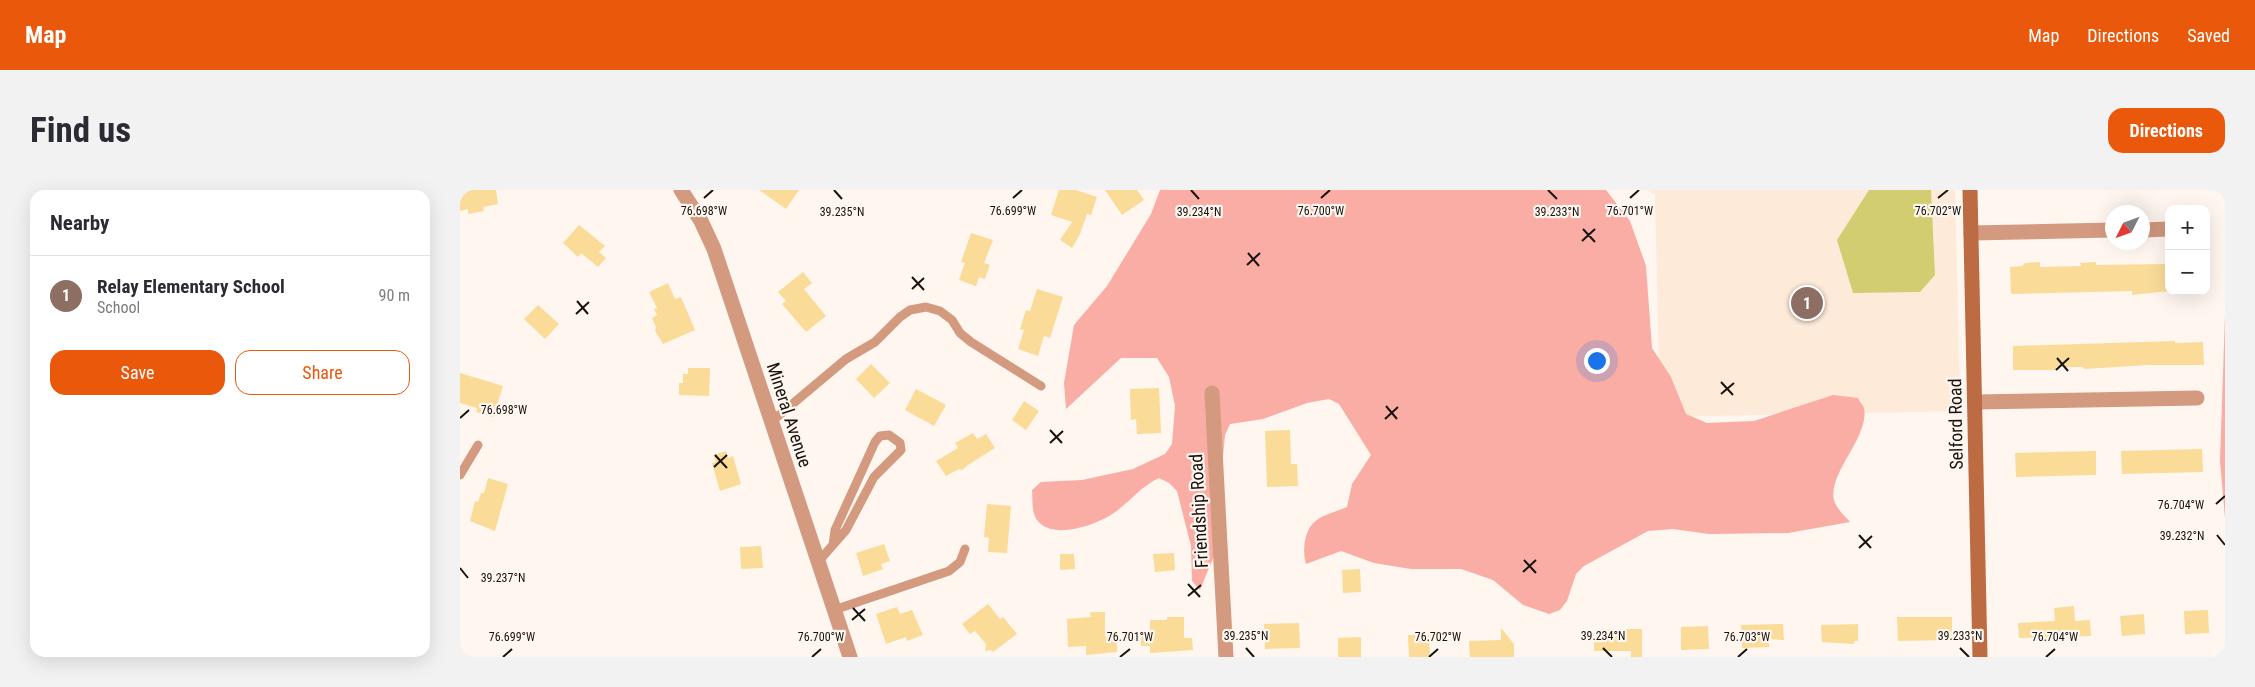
<!DOCTYPE html>
<html lang="en">
<head>
<meta charset="utf-8">
<style>
  body { margin:0; font-family:"Roboto Condensed",sans-serif; background:#f2f2f3; color:#2b2b33 }
  .controls { position:absolute; right:15px; top:15px; display:grid; overflow:hidden; border-radius:10px; box-shadow:0 5px 20px #0002 }
  .controls button { width:45px; height:45px; display:grid; place-items:center; padding:0; border:0; border-bottom:1px solid #e1e1e2; background:#fff; color:#2b2b33; font:25px sans-serif }
  .compass { position:absolute; left:1645px; top:15px; width:45px; height:45px; border-radius:50%; background:#fff; box-shadow:0 5px 20px #0002; rotate:228deg }
  .you { position:absolute; left:1136px; top:170px; width:18px; height:18px; margin:-12px; border:4px solid #fff; border-radius:50%; background:#1a73e8; box-shadow:0 0 0 8px #1a73e833 }
  .badge { display:grid; place-items:center; width:32px; height:32px; border-radius:50%; background:#ea580c; color:#fff; font-size:16px; font-weight:700 }
  .pin { position:absolute; translate:-50% -50%; border:2px solid #fff; box-shadow:0 1px 5px #0006 }
  .list { margin:0; padding:0; list-style:none }
  h2 { display:flex; justify-content:space-between; align-items:center; height:65px; margin:0; padding:0 20px; font-size:21px }
  h2 small { font-size:16px; font-weight:400; color:#7c7c81 }
  .list li { display:grid; grid-template-columns:32px 1fr auto; gap:15px; align-items:center; box-sizing:border-box; height:80px; padding:0 20px; border-top:1px solid #e1e1e2 }
  .list b { display:block; font-size:19px; white-space:nowrap }
  .list p { margin:0; font-size:16px; white-space:nowrap; color:#7c7c81 }
  .list em { font-size:16px; font-style:normal; color:#7c7c81 }
  .actions { display:flex; gap:10px; padding:15px 20px }
  .actions a { flex:1; padding:11px 0; border:1px solid #ea580c; border-radius:15px; text-align:center; font-size:18px; color:#ea580c }
  .actions .main { background:#ea580c; color:#fff }
  .map { position:relative; flex:none; width:1765px; height:467px; overflow:hidden; border-radius:15px }
  header { display:flex; align-items:center; gap:30px; box-sizing:border-box; height:70px; padding:0 25px; background:#ea580c; color:#fff }
  header strong { font-size:24px }
  nav { display:flex; gap:28px; margin-inline-start:auto; font-size:18px }
  .intro { display:flex; align-items:center; justify-content:space-between; box-sizing:border-box; height:120px; padding:0 30px }
  h1 { margin:0; font-size:35px }
  .button { padding:12px 22px; border-radius:15px; background:#ea580c; color:#fff; font-size:18px; font-weight:700 }
  main { display:flex; gap:30px; padding:0 30px }
  aside { flex:1; background:#fff; border-radius:15px; box-shadow:0 5px 20px #0002 }
  .map>svg:first-child { display:block }
  .built { fill:#fdead9 }
  .forest { fill:#f9ada4 }
  .water { fill:#d3cd71 }
  .building { fill:#fadb98 }
  .lines { fill:none; stroke-linecap:round; stroke-linejoin:round }
  .lane { stroke:#d49a80; stroke-width:9 }
  .street { stroke:#d49a80; stroke-width:15 }
  .secondary { stroke:#bd6b42; stroke-width:15 }
  .ticks { fill:none; stroke:#17130f; stroke-width:2 }
  .labels { text-anchor:middle; stroke-width:4.5; stroke-linejoin:round; paint-order:stroke }
  .street-label { font-size:18px; fill:#17130f; stroke:#fef6ef }
  .ticks-label { font-size:12px; text-anchor:middle; fill:#17130f; stroke:#fef6ef; stroke-width:4.5; stroke-linejoin:round; paint-order:stroke }
</style>
</head>
<body>
<header>
<strong>Map</strong>
<nav><a>Map</a><a>Directions</a><a>Saved</a></nav>
</header>
<div class="intro"><h1>Find us</h1><a class="button">Directions</a></div>
<main>
<aside>
<h2>Nearby<small></small></h2>
<ul class="list">
<li><span class="badge" style="background:#8d6e63">1</span><div><b>Relay Elementary School</b><p>School</p></div><em>90 m</em></li>
</ul>
<div class="actions"><a class="main">Save</a><a>Share</a></div>
</aside>
<div class="map">
<svg width="1765" height="467" viewBox="0 0 1765 467">
  <rect width="100%" height="100%" fill="#fef6ef"/>
  <path class="built" d="M1187,0H1495L1500,221L1200,227L1195,5Z"/>
  <g class="forest">
    <path d="M700,0H1146L1170,31L1186,76L1192,158L1211,187L1226,224L1247,233L1294,231L1373,205L1398,208C1399,211 1403,215 1404,218C1410,248 1364,286 1375,313C1378,320 1385,326 1390,332L1328,343L1249,344L1213,339L1188,341L1124,376L1116,384L1107,411L1100,420L1089,424L1063,415L1033,390L1001,379H951L914,373L881,361L846,374C842,361 844,338 857,330C865,324 878,321 887,317L892,294L911,265L879,214L869,209L847,213L803,229L770,234L765,245L754,366L740,400L732,391L731,356L717,301L709,293L699,288C679,297 668,315 649,326C632,336 592,350 577,330C571,322 573,310 572,300L581,292L622,290L673,279L705,264L712,254L715,216L709,187L697,168H661L606,219L604,193L614,135L647,96L691,24Z"/>
    <path d="M1765,125V328L1760,271Z"/>
  </g>
  <path class="water" d="M1409,0H1471L1475,85L1460,102L1393,103L1377,50Z"/>
  <g class="building">
    <path d="M0,0H36L38,14L23,17L24,21L8,24V19L0,21Z"/>
    <path d="M299,0H339L326,19Z"/>
    <path d="M599,0H616L637,7L631,25L627,24L620,44L612,58L600,50L612,32L591,25Z"/>
    <path d="M645,0H677L684,10L662,25Z"/>
    <path d="M119,35L145,56L139,62L146,68L138,77L121,63L118,67L103,53Z"/>
    <path d="M511,43L533,50L524,73L530,75L525,89L519,87L516,96L499,90L505,73L501,72Z"/>
    <path d="M1580,72V77L1621,76L1620,73L1636,72V75L1709,74V101L1672,105V101L1551,104L1550,77L1562,76L1565,73Z"/>
    <path d="M343,82L352,93L344,99L366,126L346,142L322,114L326,111L318,102Z"/>
    <path d="M208,93L215,109L221,107L235,140L203,154L195,141L196,137L192,128L197,125L194,119L197,118L189,102Z"/>
    <path d="M577,99L603,107L590,148L584,146L578,166L558,159L564,140L560,139L566,120L570,121Z"/>
    <path d="M78,115L99,134L85,149L64,129Z"/>
    <path d="M1715,151V153L1743,152L1744,175H1688L1624,179L1623,177H1596V180H1553V156Z"/>
    <path d="M411,174L430,193L414,208L396,189Z"/>
    <path d="M228,178H250L249,206L219,205V193H223V184H228Z"/>
    <path d="M0,183L43,196L33,227L16,222L17,218L0,213Z"/>
    <path d="M699,198L701,243L677,244L676,229L671,230L670,199Z"/>
    <path d="M456,199L486,215L474,236L445,220Z"/>
    <path d="M564,211L579,221L566,240L552,230Z"/>
    <path d="M830,240L831,274H837L838,296L807,297L805,241Z"/>
    <path d="M513,243L517,249L526,244L535,258L508,275L502,280L499,279L486,286L476,271L498,258L495,253Z"/>
    <path d="M1742,259L1743,282L1662,284L1661,261Z"/>
    <path d="M266,261L268,268L273,266L281,294L260,301L252,273L256,272L253,265Z"/>
    <path d="M1636,261V285L1556,287L1555,263Z"/>
    <path d="M28,288L48,294L35,341L10,331L15,311L18,312L21,303H24Z"/>
    <path d="M527,314L551,316L547,363L528,362L529,348L524,347Z"/>
    <path d="M424,354L430,371L421,374L423,379L403,386L396,363Z"/>
    <path d="M301,356L303,378L281,379L280,357Z"/>
    <path d="M714,363L715,380L695,382L693,364Z"/>
    <path d="M600,364H614L615,379L600,380Z"/>
    <path d="M900,379L901,402L883,403L882,380Z"/>
    <path d="M528,414L540,429L543,427L557,444L533,462L531,460L525,461L526,454L515,441L510,444L502,434Z"/>
    <path d="M1614,416L1615,431L1630,430L1631,446L1559,448L1558,433L1595,431L1594,418Z"/>
    <path d="M437,417L440,424L452,420L463,445L447,451L446,447L426,454L416,424Z"/>
    <path d="M1748,420L1749,443L1725,444L1724,421Z"/>
    <path d="M630,422H645V447L657,446V462L626,465V456L608,457L607,429L631,427Z"/>
    <path d="M1684,424L1685,444L1662,446L1660,426Z"/>
    <path d="M707,427H724V448H732L733,460L690,463V456H681V443H690V430H707Z"/>
    <path d="M1437,427H1492V450L1438,451Z"/>
    <path d="M839,433L840,458L805,459L804,434Z"/>
    <path d="M1323,434L1324,450L1309,449V457L1282,458L1281,435Z"/>
    <path d="M1398,434V451H1394V454L1362,452L1361,435Z"/>
    <path d="M1248,436L1249,459L1221,460V437Z"/>
    <path d="M1041,438L1054,454V467H1010L1009,451L1041,450Z"/>
    <path d="M1162,439H1182V467H1171V461H1134V447H1143V440Z"/>
    <path d="M948,445H969L970,467H949Z"/>
    <path d="M901,447V467H878V448Z"/>
  </g>
  <g class="lines">
    <g class="lane">
      <path d="M311,232L386,169L415,152L440,127L450,120L466,117L480,121L492,130L500,143L511,152L581,196"/>
      <path d="M0,285L18,255"/>
      <path d="M358,372L386,340L414,287L441,260L440,253L429,245L420,246L415,252L375,340L373,355"/>
      <path d="M374,420L489,381L500,372L505,359"/>
    </g>
    <g class="street">
      <path d="M221,0L241,31L254,59L390,467"/>
      <path d="M1682,40L1709,39"/>
      <path d="M1511,43L1652,40"/>
      <path d="M752,203L766,467"/>
      <path d="M1515,212L1737,208"/>
    </g>
    <path class="secondary" d="M1510,0L1520,467"/>
  </g>
  <path class="ticks" d="M374,0L382,9M731,0L739,9M1088,0L1097,9M244,8L253,0M553,8L562,0M861,8L870,0M1170,8L1179,0M1478,8L1488,0M1123,39L1135,52M1122,51L1135,39M788,63L799,76M787,75L800,63M452,87L464,100M452,99L464,88M117,111L128,124M116,124L129,112M1597,168L1608,181M1596,180L1609,168M1261,192L1273,205M1261,204L1274,193M926,216L937,229M0,228L9,220M925,229L938,217M590,240L602,253M590,253L603,241M255,265L267,278M254,277L267,265M1756,314L1765,306M1399,345L1411,358M1757,345L1765,355M1399,358L1412,346M1064,370L1076,383M0,378L8,388M1063,382L1076,370M728,394L740,407M728,406L741,395M393,418L405,431M392,430L405,419M786,458L794,467M1143,458L1152,467M1500,458L1509,467M43,467L52,459M352,467L361,459M660,467L670,459M969,467L978,459M1278,467L1287,459M1586,467L1595,459"/>
  <g class="labels">
    <g class="street-label">
      <text transform="translate(329 225) rotate(72)" y="6">Mineral Avenue</text>
      <text transform="translate(1496 234) rotate(-91)" y="6">Selford Road</text>
      <text transform="translate(739 321) rotate(-93)" y="6">Friendship Road</text>
    </g>
  </g>
  <g class="ticks-label">
    <text x="244" y="25">76.698°W</text>
    <text x="553" y="25">76.699°W</text>
    <text x="861" y="25">76.700°W</text>
    <text x="1170" y="25">76.701°W</text>
    <text x="1478" y="25">76.702°W</text>
    <text x="382" y="26">39.235°N</text>
    <text x="1097" y="26">39.233°N</text>
    <text x="739" y="26">39.234°N</text>
    <text x="44" y="224">76.698°W</text>
    <text x="1721" y="319">76.704°W</text>
    <text x="1722" y="350">39.232°N</text>
    <text x="43" y="392">39.237°N</text>
    <text x="786" y="450">39.235°N</text>
    <text x="1143" y="450">39.234°N</text>
    <text x="1500" y="450">39.233°N</text>
    <text x="52" y="451">76.699°W</text>
    <text x="361" y="451">76.700°W</text>
    <text x="670" y="451">76.701°W</text>
    <text x="978" y="451">76.702°W</text>
    <text x="1287" y="451">76.703°W</text>
    <text x="1595" y="451">76.704°W</text>
  </g>
</svg>
<div class="controls">
<button>+</button>
<button>−</button>
</div>
<svg class="compass" viewBox="-18 -18 36 36"><path d="M0-13l5 13h-10z" fill="#e53935"/><path d="M0 13l5-13h-10z" fill="#7c7c81"/></svg>
<div class="you"></div>
<div class="pin badge" style="left:1347px;top:113px;background:#8d6e63">1</div>
</div>
</main>
</body>
</html>
